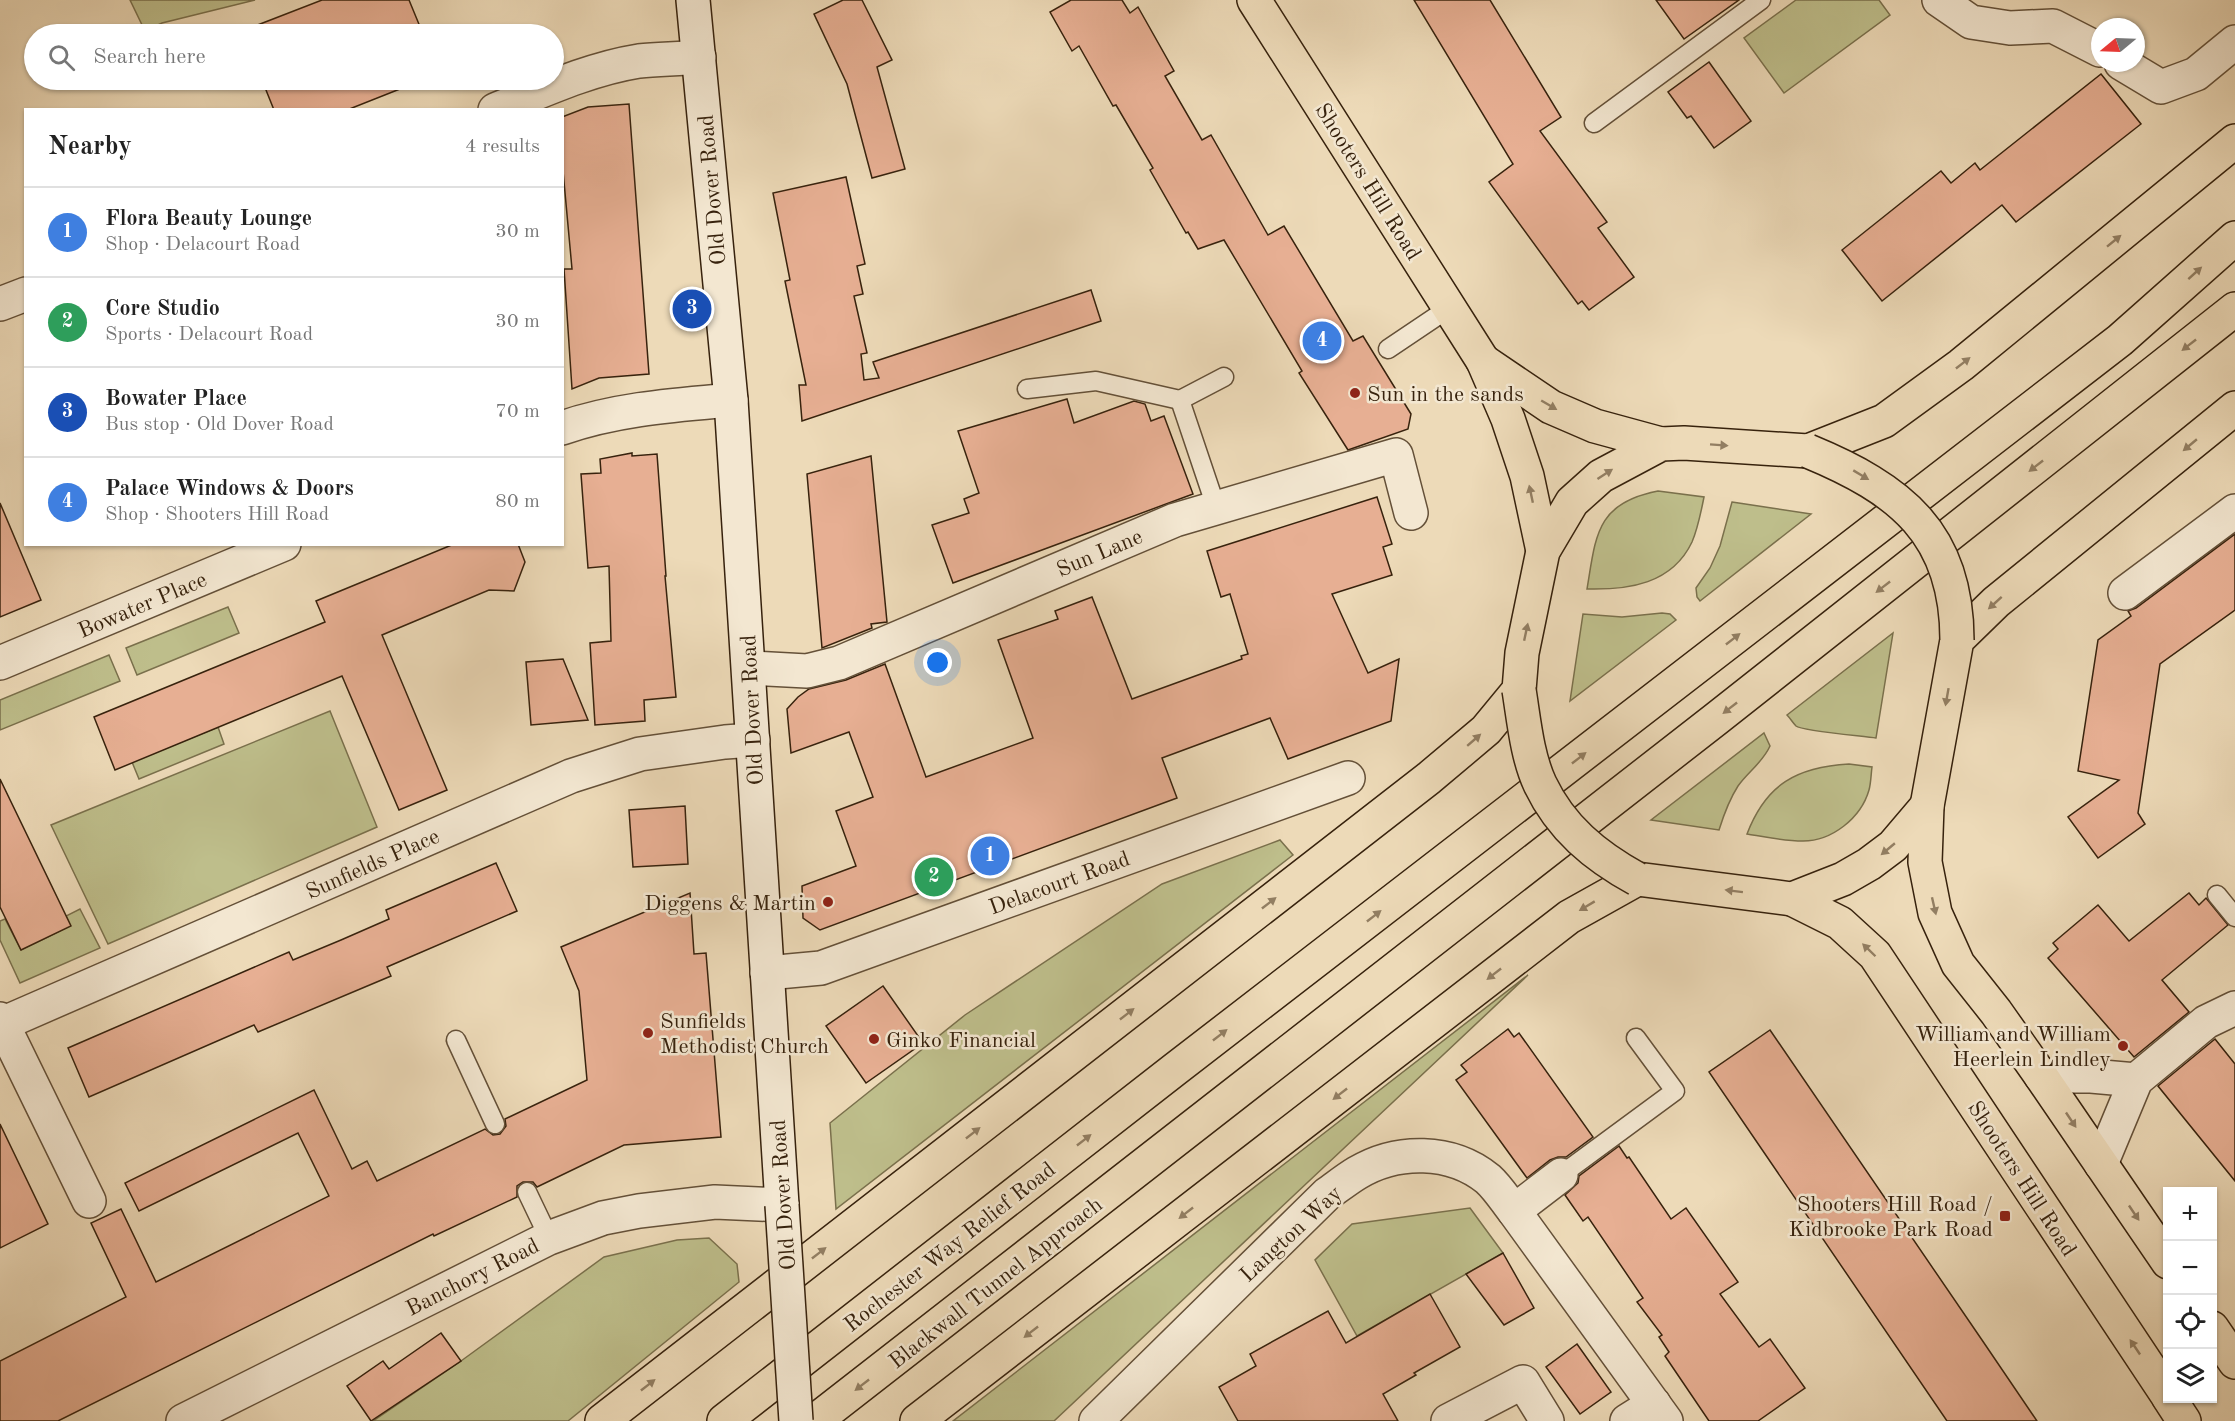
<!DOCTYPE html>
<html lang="en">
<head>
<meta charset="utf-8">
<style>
  body { margin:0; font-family:"Old Standard TT",serif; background:#f2f2f2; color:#222 }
  .controls { position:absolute; right:18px; bottom:18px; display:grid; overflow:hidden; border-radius:0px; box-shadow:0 2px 4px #0004 }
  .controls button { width:54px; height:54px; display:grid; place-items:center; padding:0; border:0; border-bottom:2px solid #e0e0e0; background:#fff; color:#222; font:30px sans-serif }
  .compass { position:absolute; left:2091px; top:18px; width:54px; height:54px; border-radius:50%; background:#fff; box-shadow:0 2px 4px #0004; rotate:251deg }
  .you { position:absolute; left:938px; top:663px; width:21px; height:21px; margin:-15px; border:4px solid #fff; border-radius:50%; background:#1a73e8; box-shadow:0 0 0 9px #1a73e833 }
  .badge { display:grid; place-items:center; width:39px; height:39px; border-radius:50%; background:#8f2418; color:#fff; font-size:20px; font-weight:700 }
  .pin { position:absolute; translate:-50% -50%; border:3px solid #fff; box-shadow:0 2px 6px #0006 }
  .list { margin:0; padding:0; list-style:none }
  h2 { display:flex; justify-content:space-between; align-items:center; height:78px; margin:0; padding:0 24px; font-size:26px }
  h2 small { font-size:20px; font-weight:400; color:#767676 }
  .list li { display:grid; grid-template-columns:39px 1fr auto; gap:18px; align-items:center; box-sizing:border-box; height:90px; padding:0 24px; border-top:2px solid #e0e0e0 }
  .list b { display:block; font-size:22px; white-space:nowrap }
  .list p { margin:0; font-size:20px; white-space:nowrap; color:#767676 }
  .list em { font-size:20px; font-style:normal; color:#767676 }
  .icon { flex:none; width:33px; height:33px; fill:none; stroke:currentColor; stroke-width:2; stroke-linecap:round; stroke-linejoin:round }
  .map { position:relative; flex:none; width:2235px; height:1421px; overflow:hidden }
  .search { position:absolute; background:#fff; box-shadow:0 2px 4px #0004; left:24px; top:24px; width:540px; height:66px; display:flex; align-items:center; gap:15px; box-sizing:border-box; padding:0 21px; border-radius:33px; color:#767676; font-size:22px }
  .panel { position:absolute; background:#fff; box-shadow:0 2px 4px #0004; left:24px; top:108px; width:540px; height:438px; border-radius:0px }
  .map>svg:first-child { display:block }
  .green { fill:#bebe8b; stroke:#7a704c; stroke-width:1.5 }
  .building { fill:#e7af93; stroke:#37220d; stroke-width:1.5 }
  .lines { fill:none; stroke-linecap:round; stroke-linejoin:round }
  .lane-casing { stroke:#645038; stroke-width:21 }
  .street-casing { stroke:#645038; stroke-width:36 }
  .secondary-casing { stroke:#37220d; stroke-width:36 }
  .primary-casing { stroke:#37220d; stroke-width:36 }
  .highway-casing { stroke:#37220d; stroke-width:36 }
  .lane { stroke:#f3e7d1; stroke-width:18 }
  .street { stroke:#f3e7d1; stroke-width:33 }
  .secondary { stroke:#f3e7d1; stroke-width:33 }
  .primary { stroke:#eddab8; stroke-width:33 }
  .highway { stroke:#eddab8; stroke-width:33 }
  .secondary-bridge-casing { stroke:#37220d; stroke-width:36; stroke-linecap:butt }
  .highway-bridge-casing { stroke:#37220d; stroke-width:36; stroke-linecap:butt }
  .secondary-bridge { stroke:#f3e7d1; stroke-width:33 }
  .highway-bridge { stroke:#eddab8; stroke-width:33 }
  .oneway { fill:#927e62 }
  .poi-dot { fill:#8f2418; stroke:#f3e7d1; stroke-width:2 }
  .labels { text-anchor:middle; stroke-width:5; stroke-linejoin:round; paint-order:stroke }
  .street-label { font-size:22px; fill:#37220d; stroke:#f3e7d1 }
  .poi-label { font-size:22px; fill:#37220d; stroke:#f3e7d1; text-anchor:start }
</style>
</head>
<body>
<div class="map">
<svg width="2235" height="1421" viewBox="0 0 2235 1421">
  <rect width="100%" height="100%" fill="#eddab8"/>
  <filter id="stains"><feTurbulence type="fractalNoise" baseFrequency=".00333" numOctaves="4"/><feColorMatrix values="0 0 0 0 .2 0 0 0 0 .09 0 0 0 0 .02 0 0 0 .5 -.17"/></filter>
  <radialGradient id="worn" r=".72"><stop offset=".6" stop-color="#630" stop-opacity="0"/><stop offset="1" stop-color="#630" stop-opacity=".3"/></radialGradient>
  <g class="green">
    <path d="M130,0H255L162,23L145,31Z"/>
    <path d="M1796,0H1879L1890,15L1784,93L1744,38Z"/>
    <path d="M1658,491L1704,497C1701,512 1698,528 1692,542C1672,584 1629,590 1587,589C1596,535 1596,503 1658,491Z"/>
    <path d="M1732,502L1811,514L1700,601L1697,597L1696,588L1710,568L1720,546Z"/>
    <path d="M228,607L239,633L137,675L126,648Z"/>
    <path d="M1662,613L1670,614L1676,620L1570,701L1583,614L1622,617Z"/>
    <path d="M1893,633L1876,738C1863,736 1802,731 1796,726C1793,723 1790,718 1787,715Z"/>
    <path d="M109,655L120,681L0,730V700Z"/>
    <path d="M330,711L377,827L108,944L51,825Z"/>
    <path d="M218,727L224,744L139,779L132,762Z"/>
    <path d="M1764,733L1770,746C1763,762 1748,772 1738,786C1729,800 1724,814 1719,830L1651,820Z"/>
    <path d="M1849,764L1872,767C1871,774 1871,783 1869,790C1861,818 1832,841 1803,841C1784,841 1765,837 1747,834C1766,784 1797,767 1849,764Z"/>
    <path d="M1280,840L1293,855L836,1209L830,1123L965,1015L1162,884Z"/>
    <path d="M80,909L100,948L20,983L0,940V921L5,919L21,950L70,926L66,916Z"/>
    <path d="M1528,975L1054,1421H953Z"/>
    <path d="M1470,1208L1503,1253L1357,1336L1315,1260L1352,1224Z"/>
    <path d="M709,1238L737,1264L739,1282L568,1421H373L461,1361L604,1257L677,1240Z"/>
  </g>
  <g class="building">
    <path d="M322,0H409L423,34H244L242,31Z"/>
    <path d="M843,0H862L892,60L877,67L905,169L872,178L847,84L814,14Z"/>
    <path d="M1071,0H1122L1130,13L1138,7L1174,71L1165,76L1202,140L1211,135L1268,235L1284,226L1353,341L1363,336L1411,414L1408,429L1348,450L1299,373L1302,371L1224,240L1198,249L1188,232L1186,233L1150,170L1153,168L1116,105L1113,106L1079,46L1072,51L1050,12Z"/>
    <path d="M1414,0H1490L1561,117L1540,131L1607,222L1598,228L1634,277L1589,310L1582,301L1578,304L1489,182L1513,164Z"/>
    <path d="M1656,0H1739L1684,39Z"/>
    <path d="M1709,62L1751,121L1714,148L1691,116L1687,118L1668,92Z"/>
    <path d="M2101,74L2141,124L2016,222L2002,205L1882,301L1842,250L1941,171L1951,183L1975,163L1980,170Z"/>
    <path d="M262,80H409L410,85L347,110H274Z"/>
    <path d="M629,104L649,374L599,378L572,389L564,269H572L562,160V117L588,107Z"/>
    <path d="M846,177L865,264L857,266L863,294L854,296L867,353L861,354L864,380L879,378L873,362L1091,290L1101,321L802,421L799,385H806L785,281L790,280L773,193Z"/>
    <path d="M1067,399L1074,423L1134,401L1145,404L1151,421L1164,416L1193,494L953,583L932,525L969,513L964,499L979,493L958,431Z"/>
    <path d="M632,453V456L657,454L666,576H665L676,697L644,700L645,721L595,725L590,643L611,641L609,566L588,568L581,474L601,473L600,459Z"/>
    <path d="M871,456L887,622L871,624L872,628L822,648L807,474Z"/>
    <path d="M1377,497L1392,544L1383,547L1392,575L1332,594L1368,673L1399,659L1391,721L1288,759L1270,718L1162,758L1177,798L820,930L803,918L802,886L856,866L836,811L873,797L849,732L791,753L787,709L798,697L809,689L846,680L885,664L926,777L1033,738L998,640L1058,619L1055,611L1092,597L1132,699L1242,659L1241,656L1248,654L1230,594L1221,597L1207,551Z"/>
    <path d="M0,503L41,600L0,617Z"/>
    <path d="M2235,534V610L2160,664L2138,813L2145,824L2098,858L2068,817L2119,780L2078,771L2098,640L2131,616L2128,611L2136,608Z"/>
    <path d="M454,544H518L525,562L514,591L489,590L382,635L447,790L399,810L342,676L115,770L94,717L325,622L316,601Z"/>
    <path d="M563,659L588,720L531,725L526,662Z"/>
    <path d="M0,779L71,926L21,950L0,907Z"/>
    <path d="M685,806L688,864L633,867L629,810Z"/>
    <path d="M496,863L517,911L387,967L391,976L258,1032L254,1025L89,1097L68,1048L289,952L293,960L341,940L389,919L386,910Z"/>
    <path d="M690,893L694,954L706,953L721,1137L624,1145L537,1187L533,1182H523L517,1186V1197L434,1236L433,1234L58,1421H0V1361L126,1297L91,1223L121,1209L156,1282L329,1196L298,1133L139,1211L125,1183L314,1090L352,1169L367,1161L377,1181L485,1129L493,1135L500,1134L506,1126L505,1119L587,1080L579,991L561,947Z"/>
    <path d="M2189,893L2199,905L2206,898L2228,925L2162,980L2189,1012L2134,1057L2048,958L2058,949L2053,943L2098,905L2129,941Z"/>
    <path d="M883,986L923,1043L866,1083L826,1026Z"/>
    <path d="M1508,1029L1514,1037L1519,1033L1593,1137L1566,1157H1558L1550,1160L1527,1178L1456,1080L1467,1072L1461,1065Z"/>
    <path d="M1770,1030L1982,1340L2037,1421H1947L1763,1151L1709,1072Z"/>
    <path d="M2215,1039L2235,1064V1181L2158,1086Z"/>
    <path d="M0,1124L48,1224L0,1248Z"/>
    <path d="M1619,1146L1627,1158L1629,1157L1671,1219L1686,1208L1738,1282L1720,1294L1759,1347L1770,1339L1805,1388L1758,1421H1709L1665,1356L1669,1352L1659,1337L1662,1335L1637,1302L1643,1298L1588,1217L1583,1221L1565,1195L1578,1183L1579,1176Z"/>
    <path d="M1503,1253L1534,1308L1504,1325L1466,1274Z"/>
    <path d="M1430,1294L1460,1347L1414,1373L1416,1375L1383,1394L1398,1421H1238L1219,1387L1256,1366L1250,1354L1328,1311L1346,1343Z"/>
    <path d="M441,1333L461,1361L371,1421L347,1386L383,1361L389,1369Z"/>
    <path d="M1577,1344L1611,1392L1580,1414L1546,1367Z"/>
  </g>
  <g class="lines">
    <g class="lane-casing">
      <g id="lane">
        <path d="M1594,123L1761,0"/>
        <path d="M1388,349L1449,308"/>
        <path d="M1027,389L1096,381L1180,400"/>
        <path d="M1216,507L1180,400L1224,377"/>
        <path d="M2217,895L2235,917"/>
        <path d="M456,1040L495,1124"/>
        <path d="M1561,1175L1675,1091L1636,1038"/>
        <path d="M527,1192L549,1238"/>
      </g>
    </g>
    <g class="street-casing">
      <g id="street">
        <path d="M1939,0L1971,22L2010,28L2053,26L2100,50"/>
        <path d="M2121,63L2161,87L2196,74L2235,42"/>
        <path d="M495,110C542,91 589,69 639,61C659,59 679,59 699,57"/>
        <path d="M0,304L26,294"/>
        <path d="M562,428C616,409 675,405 731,400"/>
        <path d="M2125,593L2235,511"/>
        <path d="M0,663L284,544"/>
        <path d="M750,668L807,671L839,663L1175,520L1396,455L1411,513"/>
        <path d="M767,973L821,968L1348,778"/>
        <path d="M0,1019L89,1201"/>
        <path d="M2,1024L571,776L640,754L725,742L753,740"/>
        <path d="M2041,1076H2091L2136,1080"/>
        <path d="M2101,1164L2136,1080L2206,1022L2235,1008"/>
        <path d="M1514,1211L1561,1175"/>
        <path d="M183,1421L549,1238L603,1218L639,1211L715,1202L782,1205"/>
        <path d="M1096,1421L1327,1194C1337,1187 1347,1179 1357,1173C1397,1149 1451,1149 1488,1179C1498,1188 1506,1201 1514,1211L1666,1421"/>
        <path d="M1448,1421L1523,1382L1547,1421"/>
        <path d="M1627,1421L1654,1404"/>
      </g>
    </g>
    <g class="secondary-casing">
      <path id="secondary" d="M693,0L731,400L782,1205"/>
    </g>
    <g class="primary-casing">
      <g id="primary">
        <path d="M1254,0L1483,361L1508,419L1527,476L1543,551"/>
        <path d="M1483,361L1551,407L1595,426L1661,444"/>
      </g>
    </g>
    <g class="highway-casing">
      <g id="highway">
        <path d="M1792,899L1840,923L1875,955L2168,1396"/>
        <path d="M2168,1262L2041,1076L1996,1012L1958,964L1935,913L1925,862L1927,806L1957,640L1996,602L2235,408"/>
        <path d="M2212,1328L2235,1362"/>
        <path d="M2169,1398L2184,1421"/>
        <path d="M602,1421L1429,778L1486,730L1519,690L1522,653L1543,551L1572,502L1601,476L1661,444L1684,443L1808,451L1884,421L1961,365L2235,141"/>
        <path d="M724,1421L1174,1070L2120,340L2235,238"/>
        <path d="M815,1421L1716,719L2235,309"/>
        <path d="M917,1421L1569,917L1637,879L1792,899L1843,879L1869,864L1893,846L1927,806"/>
      </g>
    </g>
    <use href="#lane" class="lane"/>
    <use href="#street" class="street"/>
    <use href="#secondary" class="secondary"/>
    <use href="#primary" class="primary"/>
    <use href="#highway" class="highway"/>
    <g class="secondary-bridge-casing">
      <path id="secondary-bridge" d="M782,1205L796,1421"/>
    </g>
    <g class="highway-bridge-casing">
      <g id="highway-bridge">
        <path d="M1808,451C1900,489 1957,533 1957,640"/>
        <path d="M1519,690C1524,721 1527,756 1540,784C1561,828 1595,856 1637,879"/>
      </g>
    </g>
    <use href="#secondary-bridge" class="secondary-bridge"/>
    <use href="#highway-bridge" class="highway-bridge"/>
  </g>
  <defs><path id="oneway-solid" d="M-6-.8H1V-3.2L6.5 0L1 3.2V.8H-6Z" transform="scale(1.5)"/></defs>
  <g class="oneway">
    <use href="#oneway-solid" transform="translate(2114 241) rotate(-39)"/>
    <use href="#oneway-solid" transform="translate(2195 273) rotate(-42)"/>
    <use href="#oneway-solid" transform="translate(2189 345) rotate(142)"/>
    <use href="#oneway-solid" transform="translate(1963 363) rotate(-38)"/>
    <use href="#oneway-solid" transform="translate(1549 405) rotate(30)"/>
    <use href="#oneway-solid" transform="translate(1719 445) rotate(4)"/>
    <use href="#oneway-solid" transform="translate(2190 445) rotate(140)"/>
    <use href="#oneway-solid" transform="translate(2036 466) rotate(142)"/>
    <use href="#oneway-solid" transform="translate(1605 474) rotate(-33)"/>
    <use href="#oneway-solid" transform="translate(1861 475) rotate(31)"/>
    <use href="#oneway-solid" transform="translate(1531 494) rotate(-102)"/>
    <use href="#oneway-solid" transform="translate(1883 587) rotate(142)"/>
    <use href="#oneway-solid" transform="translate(1995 603) rotate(138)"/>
    <use href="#oneway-solid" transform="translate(1526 632) rotate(-78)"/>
    <use href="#oneway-solid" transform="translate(1733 639) rotate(-38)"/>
    <use href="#oneway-solid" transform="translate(1947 697) rotate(100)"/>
    <use href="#oneway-solid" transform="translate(1730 708) rotate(142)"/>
    <use href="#oneway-solid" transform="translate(1474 740) rotate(-41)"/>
    <use href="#oneway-solid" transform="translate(1579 758) rotate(-38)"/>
    <use href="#oneway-solid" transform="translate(1888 849) rotate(140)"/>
    <use href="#oneway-solid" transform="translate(1734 891) rotate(-173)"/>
    <use href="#oneway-solid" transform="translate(1269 903) rotate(-38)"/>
    <use href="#oneway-solid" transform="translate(1587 906) rotate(149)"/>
    <use href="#oneway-solid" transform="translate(1934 906) rotate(77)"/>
    <use href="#oneway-solid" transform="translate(1374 916) rotate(-38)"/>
    <use href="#oneway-solid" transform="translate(1869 950) rotate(-136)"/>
    <use href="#oneway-solid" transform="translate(1494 974) rotate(142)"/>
    <use href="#oneway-solid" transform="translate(1127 1014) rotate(-38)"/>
    <use href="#oneway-solid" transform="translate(1220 1035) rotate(-38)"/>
    <use href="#oneway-solid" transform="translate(1340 1094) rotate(142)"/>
    <use href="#oneway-solid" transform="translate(2071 1120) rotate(56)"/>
    <use href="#oneway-solid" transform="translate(973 1133) rotate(-38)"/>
    <use href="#oneway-solid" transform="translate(1084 1140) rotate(-38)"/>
    <use href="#oneway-solid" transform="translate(1186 1213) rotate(142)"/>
    <use href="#oneway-solid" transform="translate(2134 1213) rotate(56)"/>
    <use href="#oneway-solid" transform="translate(819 1253) rotate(-38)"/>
    <use href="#oneway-solid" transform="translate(1031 1332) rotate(142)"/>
    <use href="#oneway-solid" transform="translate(2135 1347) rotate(-124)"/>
    <use href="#oneway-solid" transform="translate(648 1385) rotate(-38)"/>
    <use href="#oneway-solid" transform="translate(862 1385) rotate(142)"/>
  </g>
  <g class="poi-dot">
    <circle cx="1355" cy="393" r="6"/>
    <circle cx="828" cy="902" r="6"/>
    <circle cx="648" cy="1033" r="6"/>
    <circle cx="874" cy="1039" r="6"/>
    <circle cx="2123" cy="1046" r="6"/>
    <rect x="1999" y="1210" width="12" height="12" rx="3"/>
  </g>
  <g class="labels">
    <g class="street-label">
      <text transform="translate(1369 181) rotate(58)" y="8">Shooters Hill Road</text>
      <text transform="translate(711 190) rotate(-95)" y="8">Old Dover Road</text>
      <text transform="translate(1099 552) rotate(-23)" y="8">Sun Lane</text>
      <text transform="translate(142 604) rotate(-23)" y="8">Bowater Place</text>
      <text transform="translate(751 710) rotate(-93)" y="8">Old Dover Road</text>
      <text transform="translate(372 863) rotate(-24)" y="8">Sunfields Place</text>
      <text transform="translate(1059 882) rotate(-20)" y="8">Delacourt Road</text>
      <text transform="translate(2023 1178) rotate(57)" y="8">Shooters Hill Road</text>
      <text transform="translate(782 1195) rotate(-94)" y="8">Old Dover Road</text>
      <text transform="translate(1290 1233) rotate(-43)" y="8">Langton Way</text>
      <text transform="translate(949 1246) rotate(-38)" y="8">Rochester Way Relief Road</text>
      <text transform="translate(472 1276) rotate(-27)" y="8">Banchory Road</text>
      <text transform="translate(995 1282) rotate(-38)" y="8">Blackwall Tunnel Approach</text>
    </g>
    <g class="poi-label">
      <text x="1367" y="401">Sun in the sands</text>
      <text x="816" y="910" text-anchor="end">Diggens &amp; Martin</text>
      <text x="660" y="1028">Sunfields<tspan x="660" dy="25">Methodist Church</tspan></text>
      <text x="2111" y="1041" text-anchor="end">William and William<tspan x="2111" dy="25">Heerlein Lindley</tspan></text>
      <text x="886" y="1047">Ginko Financial</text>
      <text x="1993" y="1211" text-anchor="end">Shooters Hill Road /<tspan x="1993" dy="25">Kidbrooke Park Road</tspan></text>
    </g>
  </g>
  <rect width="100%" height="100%" filter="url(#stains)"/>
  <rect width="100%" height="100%" fill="url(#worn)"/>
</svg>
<div class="controls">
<button>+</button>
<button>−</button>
<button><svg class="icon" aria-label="locate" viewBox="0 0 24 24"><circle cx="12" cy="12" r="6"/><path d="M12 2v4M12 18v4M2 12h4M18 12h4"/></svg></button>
<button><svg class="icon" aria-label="layers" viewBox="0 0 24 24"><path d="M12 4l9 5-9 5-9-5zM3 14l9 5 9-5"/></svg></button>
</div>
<svg class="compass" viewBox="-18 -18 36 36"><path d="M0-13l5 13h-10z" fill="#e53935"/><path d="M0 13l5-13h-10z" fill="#767676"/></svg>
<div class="you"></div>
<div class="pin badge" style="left:990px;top:856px;background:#3f7fe0">1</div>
<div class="pin badge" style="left:934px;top:877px;background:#2e9e5b">2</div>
<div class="pin badge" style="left:692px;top:309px;background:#1a4fb4">3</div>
<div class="pin badge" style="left:1322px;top:341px;background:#3f7fe0">4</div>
<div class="search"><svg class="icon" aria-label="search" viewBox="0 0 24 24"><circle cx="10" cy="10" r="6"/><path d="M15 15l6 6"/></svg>Search here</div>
<section class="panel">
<h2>Nearby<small>4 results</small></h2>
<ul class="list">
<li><span class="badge" style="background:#3f7fe0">1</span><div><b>Flora Beauty Lounge</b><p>Shop · Delacourt Road</p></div><em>30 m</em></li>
<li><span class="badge" style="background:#2e9e5b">2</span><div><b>Core Studio</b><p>Sports · Delacourt Road</p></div><em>30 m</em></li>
<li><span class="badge" style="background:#1a4fb4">3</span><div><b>Bowater Place</b><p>Bus stop · Old Dover Road</p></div><em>70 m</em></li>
<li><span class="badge" style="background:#3f7fe0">4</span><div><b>Palace Windows &amp; Doors</b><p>Shop · Shooters Hill Road</p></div><em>80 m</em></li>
</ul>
</section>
</div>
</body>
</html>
